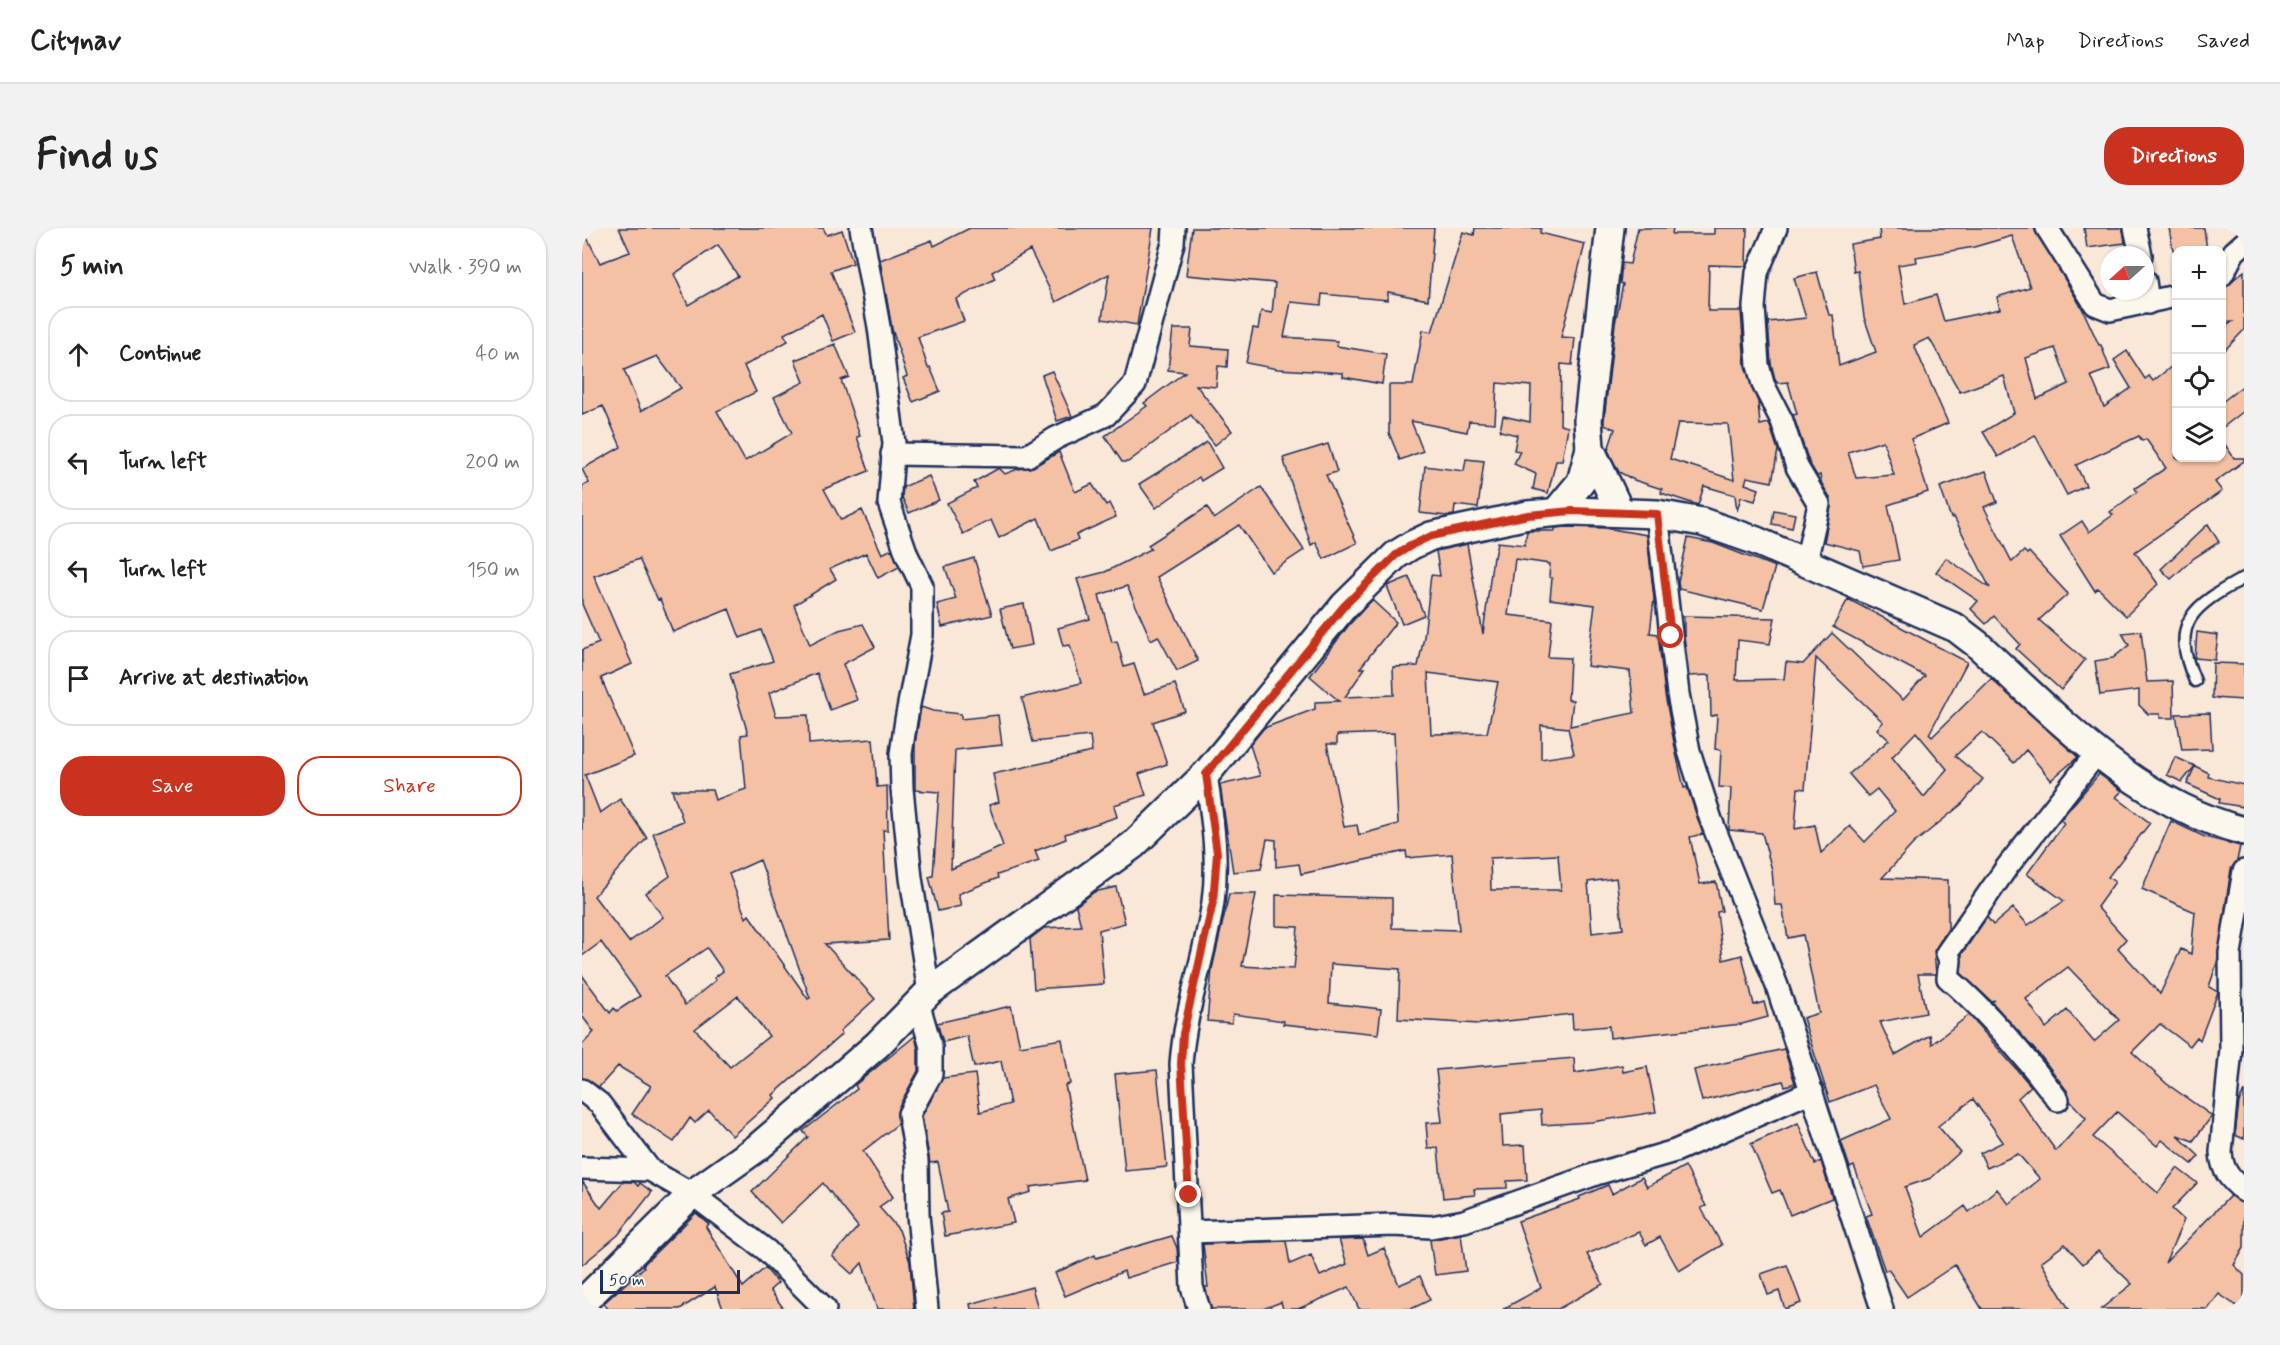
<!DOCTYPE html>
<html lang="en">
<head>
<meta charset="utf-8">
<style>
  body { margin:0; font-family:Mynerve,sans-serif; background:#f2f2f2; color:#222 }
  .controls { position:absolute; right:18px; top:18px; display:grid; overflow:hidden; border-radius:12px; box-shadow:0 2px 4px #0004 }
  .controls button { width:54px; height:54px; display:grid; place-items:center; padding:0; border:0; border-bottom:2px solid #e0e0e0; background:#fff; color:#222; font:30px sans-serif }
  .compass { position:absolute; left:1518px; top:18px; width:54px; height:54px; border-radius:50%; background:#fff; box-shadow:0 2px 4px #0004; rotate:249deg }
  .scale { position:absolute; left:18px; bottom:15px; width:140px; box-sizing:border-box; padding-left:6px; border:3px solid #1b2f5e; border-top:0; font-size:16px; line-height:21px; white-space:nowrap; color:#1b2f5e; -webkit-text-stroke:4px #fbf7ec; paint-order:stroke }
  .stop { position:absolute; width:18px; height:18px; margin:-14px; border:4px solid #c8321e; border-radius:50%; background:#fff }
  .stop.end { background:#c8321e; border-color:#fff; box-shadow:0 2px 6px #0008 }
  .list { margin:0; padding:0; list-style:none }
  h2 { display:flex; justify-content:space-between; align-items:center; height:78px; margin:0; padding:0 24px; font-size:26px }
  h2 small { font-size:20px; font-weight:400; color:#767676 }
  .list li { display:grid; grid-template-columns:39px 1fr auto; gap:18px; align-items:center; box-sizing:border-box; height:96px; margin:0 12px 12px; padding:0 12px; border:2px solid #e0e0e0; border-radius:24px }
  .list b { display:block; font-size:22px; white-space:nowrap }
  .list em { font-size:20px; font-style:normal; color:#767676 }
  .actions { display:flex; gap:12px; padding:18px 24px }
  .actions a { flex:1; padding:14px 0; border:2px solid #c8321e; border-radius:24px; text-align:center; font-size:21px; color:#c8321e }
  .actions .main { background:#c8321e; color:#fff }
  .icon { flex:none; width:33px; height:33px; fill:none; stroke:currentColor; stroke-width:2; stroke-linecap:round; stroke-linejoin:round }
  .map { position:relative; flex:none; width:1662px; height:1081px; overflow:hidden; border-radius:24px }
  header { display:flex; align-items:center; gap:36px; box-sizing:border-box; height:84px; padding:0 30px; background:#fff; border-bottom:2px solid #e0e0e0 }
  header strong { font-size:28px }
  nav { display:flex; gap:33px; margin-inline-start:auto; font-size:21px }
  .intro { display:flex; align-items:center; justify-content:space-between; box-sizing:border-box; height:144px; padding:0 36px }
  h1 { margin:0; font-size:42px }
  .button { padding:15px 27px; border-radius:24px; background:#c8321e; color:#fff; font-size:21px; font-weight:700 }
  main { display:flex; gap:36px; padding:0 36px }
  aside { flex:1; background:#fff; border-radius:24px; box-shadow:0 2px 4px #0004 }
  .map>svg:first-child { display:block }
  .building { fill:#f4c1a5; stroke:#1b2f5e; stroke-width:1.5; fill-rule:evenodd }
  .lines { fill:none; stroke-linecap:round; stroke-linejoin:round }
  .service-casing { stroke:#1b2f5e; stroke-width:15 }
  .minor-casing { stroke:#1b2f5e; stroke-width:26 }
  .tertiary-casing { stroke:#1b2f5e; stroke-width:32 }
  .service { stroke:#fbf7ec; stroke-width:10 }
  .minor { stroke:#fbf7ec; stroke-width:21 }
  .tertiary { stroke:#fbf7ec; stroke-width:27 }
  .route { stroke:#c8321e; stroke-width:8 }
</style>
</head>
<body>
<header>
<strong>Citynav</strong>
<nav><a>Map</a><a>Directions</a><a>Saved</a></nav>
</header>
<div class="intro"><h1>Find us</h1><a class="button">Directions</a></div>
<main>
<aside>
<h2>5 min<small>Walk · 390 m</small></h2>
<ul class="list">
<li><svg class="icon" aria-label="ahead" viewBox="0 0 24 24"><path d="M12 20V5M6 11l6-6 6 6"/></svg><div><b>Continue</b></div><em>40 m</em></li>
<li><svg class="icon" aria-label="left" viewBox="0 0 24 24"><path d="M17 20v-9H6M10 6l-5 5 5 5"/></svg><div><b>Turn left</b></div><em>200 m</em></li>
<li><svg class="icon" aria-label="left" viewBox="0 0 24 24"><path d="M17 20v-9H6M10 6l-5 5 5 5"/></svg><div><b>Turn left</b></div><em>150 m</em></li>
<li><svg class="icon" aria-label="arrive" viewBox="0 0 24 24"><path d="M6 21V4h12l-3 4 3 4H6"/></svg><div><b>Arrive at destination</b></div></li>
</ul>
<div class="actions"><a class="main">Save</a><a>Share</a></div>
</aside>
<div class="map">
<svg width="1662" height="1081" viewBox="0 0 1662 1081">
  <rect width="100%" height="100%" fill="#f9e7d7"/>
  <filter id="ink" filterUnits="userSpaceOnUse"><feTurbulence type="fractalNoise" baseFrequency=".0167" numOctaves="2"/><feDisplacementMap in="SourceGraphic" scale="12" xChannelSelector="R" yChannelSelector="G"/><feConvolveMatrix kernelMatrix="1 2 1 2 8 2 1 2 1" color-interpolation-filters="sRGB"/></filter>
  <g filter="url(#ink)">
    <g class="building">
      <path d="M0,0L18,35L48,24L37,0H241L245,7L260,2L271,35L249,43L273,104L251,113L240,86L202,106L206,113L162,138L174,164L135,183L163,233L210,205L192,169L222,154L213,132L253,116L267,149L259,152L278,208L275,209L287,243L242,261L259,292L280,282L300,326L310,321L317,339L296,350L284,325L248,341L254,351L212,377L228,417L257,402L281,396L293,419L261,436L275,472L248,482L235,445L187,465L194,488L226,487L227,516L291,511L295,559L305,558L306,602H301L307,712L243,716L293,771L258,803L260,806L191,867L193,870L150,908L127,882L113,895L108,890L92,914L50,886L69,858L36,838L17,859L0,850V817L12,804L0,788V747L28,785L32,780L35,783L58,768L19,714L0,728V422L17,415L0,376V258L7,255L0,241L39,219L21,178L0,187ZM136,17L156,48L106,77L92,46ZM75,128L99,160L59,183L42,142ZM57,331L76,372L78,371L91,404L147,381L158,410L179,402L191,433L148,446L166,506L159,507L164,561L133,572L130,562H90L101,593L71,605L88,648L64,665L81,689L47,714L12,668L65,610L38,571L18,585L3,547L52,528L19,450L50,436L12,348ZM178,632L228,770L226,771L167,687L164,690L147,646ZM125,720L141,743L132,750L134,752L103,777L83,748ZM156,768L187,808L148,839L113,801Z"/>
      <path d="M388,0H571L555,97L520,91L527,46L474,74L448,22L410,44L413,51L374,71L382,93L336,109L346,140L348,139L358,163L331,174L321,150L325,148L310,101L298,32L350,12L352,18Z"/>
      <path d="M610,0H852L846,72L806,64V72L740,66L739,77L709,74L702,109L755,113V118L804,126L800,156L761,149V145L696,141L664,135L671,100L676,101L679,83L690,85L693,55L604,47Z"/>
      <path d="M893,0H959L958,5L1003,16L979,109L993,110L990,137L979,136L978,197L986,199L980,233H974L966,265L951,261L954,246L932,236L938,223L932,222L935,207L918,203L921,188L948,194L949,158L915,155L913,195L887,193L885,204L829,193L841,223L818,232L807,205V157H831L841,102L850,104L881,4L892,7Z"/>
      <path d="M1056,0H1091L1090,6H1132V0H1165L1164,38L1127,37L1126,83H1159L1163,138L1176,174L1178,197L1187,195L1196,222L1190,254L1165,249L1163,256L1177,261L1173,273L1159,269L1155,283L1153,267L1122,258L1116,277L1079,265L1080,261L1052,252L1037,244L1026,222L1033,201L1022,197V192L1033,96L1041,56L1038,55L1040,35L1048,36ZM1096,195L1146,196L1152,252L1088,231Z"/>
      <path d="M1297,0H1452L1500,80L1517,117H1519L1528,141L1509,148L1522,179L1549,160L1532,132L1545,123L1563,151L1567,148L1571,153L1594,135V230H1640V212L1652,230H1662V233L1633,254L1640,263L1553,324L1576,356L1544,388L1516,360L1513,363L1478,308L1500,293L1507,304L1531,287L1528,284L1555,264L1553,260L1584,240L1564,211L1560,213L1557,208L1494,237L1504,258L1485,267L1453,207L1416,229L1401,204L1432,185L1422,148L1378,164L1347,110L1332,117L1366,195L1329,211L1346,264L1306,277L1317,332L1281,338L1278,323L1242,314L1249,279L1248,270L1239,254L1238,247L1235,248L1227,234L1211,187L1215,186L1206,154L1195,155L1193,151L1189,135L1186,94L1224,90L1212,50L1235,44L1247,87H1251L1257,138L1294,124L1282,89L1276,43L1272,44L1268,16L1298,11ZM1430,8L1448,59L1415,69L1418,81L1362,93L1354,67L1323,76L1316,37L1335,34L1334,29L1392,19ZM1473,120L1487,156L1455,171L1444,130ZM1301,213L1312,247L1274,250L1266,224Z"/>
      <path d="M1502,0H1541L1543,15L1505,20Z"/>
      <path d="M1587,0H1622L1625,22H1591Z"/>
      <path d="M1662,43V102L1640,125V101L1650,94L1640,95V61Z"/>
      <path d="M591,101H610L608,118L646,121L645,139L636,138L634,159L614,157L650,203L633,217L609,187L546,234H540L523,208L565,178L562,175L603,144L586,142Z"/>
      <path d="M470,143L490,188L475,193L460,147Z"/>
      <path d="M1662,157V183L1640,200V174Z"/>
      <path d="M625,214L640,240L619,253L617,249L574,280L557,256Z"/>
      <path d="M746,216L755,244L744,247L775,315L742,331L734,314L729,317L701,230Z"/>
      <path d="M477,224L493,264L510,256L524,277L527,275L534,289L494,307L496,312L469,323L456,290L417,310L409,292L381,306L365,275L395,260L392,254L417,240L423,246L436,241L451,239Z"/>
      <path d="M884,231L902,233L896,280L873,277L872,287L865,288L838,285L843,238L882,243Z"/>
      <path d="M1404,243L1415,274L1402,279L1430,334L1442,323L1445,326L1447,324L1486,366L1457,392L1503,432L1479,462L1434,421L1438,416L1412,388L1404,396L1389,381L1396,373L1354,344L1364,330L1408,360L1372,289L1369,290L1358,259Z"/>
      <path d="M347,248L357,272L327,285L320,269L321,259Z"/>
      <path d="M679,259L722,322L689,344L657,297L575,349L616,433L595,443L576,408L569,412L545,358L517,367L530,414L535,413L542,439L552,436L562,466L593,456L603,483L571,494L585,536L557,546L564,567L532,577L535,589L483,606L484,611L453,623L457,633L415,647L416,650L376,666L379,678L356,683L347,649L351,648L357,564L333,562V516L339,479L351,483L379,486V491L416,487L420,517L373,522L369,641L421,618L407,577L417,574L411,546L510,524L508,508L451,514L440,470L499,455L488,417L481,418L476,400L508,391L495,351L523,344L569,321L566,317L625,279L632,291Z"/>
      <path d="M1192,282L1213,286L1210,300L1190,296Z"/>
      <path d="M1626,296L1637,314L1612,330L1589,351L1579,341Z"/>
      <path d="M985,299L1023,300L1065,307L1072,371L1068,405L1076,406L1083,467L1094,525L1102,560L1105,559L1121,606L1108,609L1118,656L1134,654L1140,683L1135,684L1141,732L1160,727L1172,777L1182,774L1186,789L1160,796L1028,810L1027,798L991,801L990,786L897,796L816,791L818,741L749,736L747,775L799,781L796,806L701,796L702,793L651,786L650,795L625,793L630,741L647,666H674L660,738L712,741L716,699L694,698V667L810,670V700L877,702L870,626L825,630L824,623L719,646L717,636L694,639V612L685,611L679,641L651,644L638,557L678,548L668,517L682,500L733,481V474L757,473L728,448L767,397L790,372L814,394L778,440H783L763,469L812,467L811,439L836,438L842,409L849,347L858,348L854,323L885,316L901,406L911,329H913L916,314L943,317L945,303H973V300ZM933,331L968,336L967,349L970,350L968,371L1013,377L1005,438L1048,443L1052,485L988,498L991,472H986L988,430L966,429L970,392L926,387ZM846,445L916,454L905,505L849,506ZM959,497L986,500L992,526L959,531ZM812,505L816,596L777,607L775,597L762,599L745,516H755V507ZM976,627L979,662H909L908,630ZM1034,650L1041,701L1010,705L1006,654Z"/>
      <path d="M1106,310L1131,315L1193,339L1181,381L1097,361L1096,354Z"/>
      <path d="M392,330L410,387L360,399L355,376L374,371L363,339Z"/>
      <path d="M827,349L842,387L820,396L805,358Z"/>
      <path d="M1266,371L1385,434L1347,506L1350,509L1409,451L1496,529L1469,552L1444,522L1432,535L1400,504L1373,528L1401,551L1380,576L1331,616L1300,650L1366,652V701L1352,723L1354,746H1336L1344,785L1298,794L1313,827L1348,807L1350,816L1387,787L1449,858L1436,870L1474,923L1504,890L1488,873L1486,864L1461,831L1410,774L1413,772L1409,773L1379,745L1380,726L1405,689L1411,697L1431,680L1446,697L1482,673L1445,646L1482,595L1478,592L1517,546L1540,563L1534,569L1568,595L1526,649L1533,654L1515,679L1544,711L1536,720L1578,766L1599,721L1609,726L1613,684L1560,661L1589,593L1623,609L1658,618L1655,633L1649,641L1635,735L1627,759L1636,764L1618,812L1615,809L1608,818L1578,796L1550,824L1585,856L1630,888L1611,913L1595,907L1617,928L1610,936L1580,912L1575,918L1535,884L1511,909L1576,965L1595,940L1615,955L1590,981L1602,992L1583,1035L1648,968L1662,975V1020L1652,1037L1662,1047V1071L1656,1079L1637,1066L1626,1081H1519L1550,1056L1516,1023L1501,1036L1483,1016L1459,1034L1487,1081H1400L1373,1037L1325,1069L1306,1041L1303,1043L1284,988L1290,986L1272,938L1268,940L1259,913L1309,891L1292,857L1248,874L1221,790L1237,785L1221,707L1206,710L1200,677H1193L1190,642L1180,605L1147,602L1149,560L1137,559L1139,522L1133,521L1135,487L1129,488L1128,447L1107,448L1102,407V388L1193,390L1188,416L1156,412L1154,452L1202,451L1204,434L1221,436L1250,405L1321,472L1343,448L1251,399ZM1234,430L1301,494L1295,501L1307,512L1267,546L1286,568L1295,561L1313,583L1283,614L1268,598L1239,625L1233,597L1213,601L1216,560L1223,561ZM1334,504L1365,541L1342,569L1310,529ZM1486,739L1537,792L1512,814L1485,782L1464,800L1444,771ZM1391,871L1421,914L1398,925L1405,940L1436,926L1458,951L1427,976L1415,961L1387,984L1383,978L1341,1009L1323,959L1349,950L1378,924L1356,898Z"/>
      <path d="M442,376L450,417L428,421L418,381Z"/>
      <path d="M1559,403L1565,454L1591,453L1592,490H1578V486H1566L1557,477V462L1518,467L1513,433L1531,430L1547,417L1540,405Z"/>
      <path d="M1615,404L1636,407L1633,432L1613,430Z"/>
      <path d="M1631,435L1662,436V472L1630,470Z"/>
      <path d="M1628,485L1630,521L1600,522L1594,486Z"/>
      <path d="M1593,529L1613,538L1600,554L1585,547Z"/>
      <path d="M1613,538L1627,545L1626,549L1662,557V579L1637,575L1638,571L1605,556Z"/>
      <path d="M534,659L543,695L517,702L522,756L452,761L448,711L462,700L499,698L494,678L512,664Z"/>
      <path d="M429,778L438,818L480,811L488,856L483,857L503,952L448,959L449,964L426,971L432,995L363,1008L359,985L366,984L356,934L348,935L340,888L361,850L393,846L398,884L428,876L419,833L392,839L385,808L361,814L355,795Z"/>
      <path d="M333,808L336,821V843L316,880V896L281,923L311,969L297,979L317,1002L328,1034L332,1081H295L280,1035L270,1046L250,1028L276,999L241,955L199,995L170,964L226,909L221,903L275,861L273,857Z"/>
      <path d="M1202,821L1213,855L1203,858L1201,853L1120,873L1112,842Z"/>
      <path d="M992,830L993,845L1040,837L1041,844L1065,839L1074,884L1010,894L960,897L959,882L919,886L921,918L943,917L945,952L925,953V960L892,961L893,967L861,970L856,920L846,921L844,895L860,894L854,842Z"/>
      <path d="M575,842L585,939L543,943L533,846Z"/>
      <path d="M1662,863V911L1653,907L1657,874Z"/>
      <path d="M1216,895L1233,936L1239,933L1250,970L1208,987L1198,962L1190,965L1169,916Z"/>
      <path d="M1103,938L1124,978L1119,980L1140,1017L1097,1043L1078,1009L1064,1017L1057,1004L1005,1026L1021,1056L976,1081H921L959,1060L936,993L998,971L997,969L1026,957L1030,966L1060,949L1065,959Z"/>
      <path d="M0,953L19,980L41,954H52L56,958L58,955L70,964L36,1007L0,1037Z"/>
      <path d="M114,985L127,996L124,999L161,1059L183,1040L196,1055L188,1062L202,1081H141L133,1059L98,1081H26L22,1075L62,1039L61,1037Z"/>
      <path d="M879,1006L884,1043L853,1047L848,1012Z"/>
      <path d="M590,1008L595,1020L596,1034L544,1050L542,1043L483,1068L473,1045L513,1027L514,1030Z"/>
      <path d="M781,1011L786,1027L802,1020L817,1057L838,1048L848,1072L829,1081H777L767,1059L716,1081H701L699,1074L681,1081H629L623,1059H626L621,1016L704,1013L708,1036L729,1027L738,1048L765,1036L757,1012Z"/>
      <path d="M1205,1037L1219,1075L1203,1081L1197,1063L1186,1067L1179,1046Z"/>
      <path d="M450,1059L456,1081H389L388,1076Z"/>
    </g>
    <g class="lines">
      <g class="service-casing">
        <path id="service" d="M1613,453C1587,394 1611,378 1662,350"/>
      </g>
      <g class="minor-casing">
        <g id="minor">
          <path d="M279,0L297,99L312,215L307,275L325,327L340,358V407L324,492L319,526L320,561L329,650L347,764"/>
          <path d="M1194,0L1175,45L1172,79L1176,137L1181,156L1200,193L1215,239L1237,276L1224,334"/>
          <path d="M1465,0L1513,76L1528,82L1594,68"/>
          <path d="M1553,0L1559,27"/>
          <path d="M1640,47L1652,24L1662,15"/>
          <path d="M1563,53L1566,75"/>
          <path d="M310,226L445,228L474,210L524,187L553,156L591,15L592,0"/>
          <path d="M1075,286L1096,466L1107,523L1129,592L1195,758L1300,1081"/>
          <path d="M1662,643L1648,725L1649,821L1639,924C1640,943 1648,951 1662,963"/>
          <path d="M336,774L349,819V846L327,886L335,933L336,987L345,1081"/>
          <path d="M0,862L18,876L68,942"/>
          <path d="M1476,872C1443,828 1408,786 1366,750L1368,732L1365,725L1425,639L1515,525"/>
          <path d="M0,940L68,942L110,966L184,1022L243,1081"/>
          <path d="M608,1004L811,997L849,999L882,993L1014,946L1093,923L1230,863"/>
          <path d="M617,1081L610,1059L599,836C603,781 623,729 631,674C637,630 630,589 624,546"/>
        </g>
      </g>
      <g class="tertiary-casing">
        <g id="tertiary">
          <path d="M1028,0L1006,192L1008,220L1038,284"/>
          <path d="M974,284L999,254L1008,220"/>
          <path d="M0,1075L110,966L175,920L295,817L347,764L551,617L624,546L762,378L814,327L830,317L849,308L946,287L990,283L1075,286L1120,294L1172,312L1374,400L1395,416C1475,489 1553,575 1662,603"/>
        </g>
      </g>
      <use href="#service" class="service"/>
      <use href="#minor" class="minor"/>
      <use href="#tertiary" class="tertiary"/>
    </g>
  </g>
  <g class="lines" filter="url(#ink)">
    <path class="route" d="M607,967L599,836L601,806L631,674L635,625L624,546L762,378L814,327L830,317L849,308L946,287L990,283L1075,286L1089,408"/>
  </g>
</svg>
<div class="controls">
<button>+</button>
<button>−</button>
<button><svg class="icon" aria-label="locate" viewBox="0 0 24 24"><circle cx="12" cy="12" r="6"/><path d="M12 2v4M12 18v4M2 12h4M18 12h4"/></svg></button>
<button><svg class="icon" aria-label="layers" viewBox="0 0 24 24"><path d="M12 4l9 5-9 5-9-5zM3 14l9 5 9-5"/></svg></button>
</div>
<svg class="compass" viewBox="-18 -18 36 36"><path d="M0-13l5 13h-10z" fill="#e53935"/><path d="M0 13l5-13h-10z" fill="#767676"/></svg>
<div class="scale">50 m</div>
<div class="stop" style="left:1089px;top:408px"></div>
<div class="stop end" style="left:607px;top:967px"></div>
</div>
</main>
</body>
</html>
